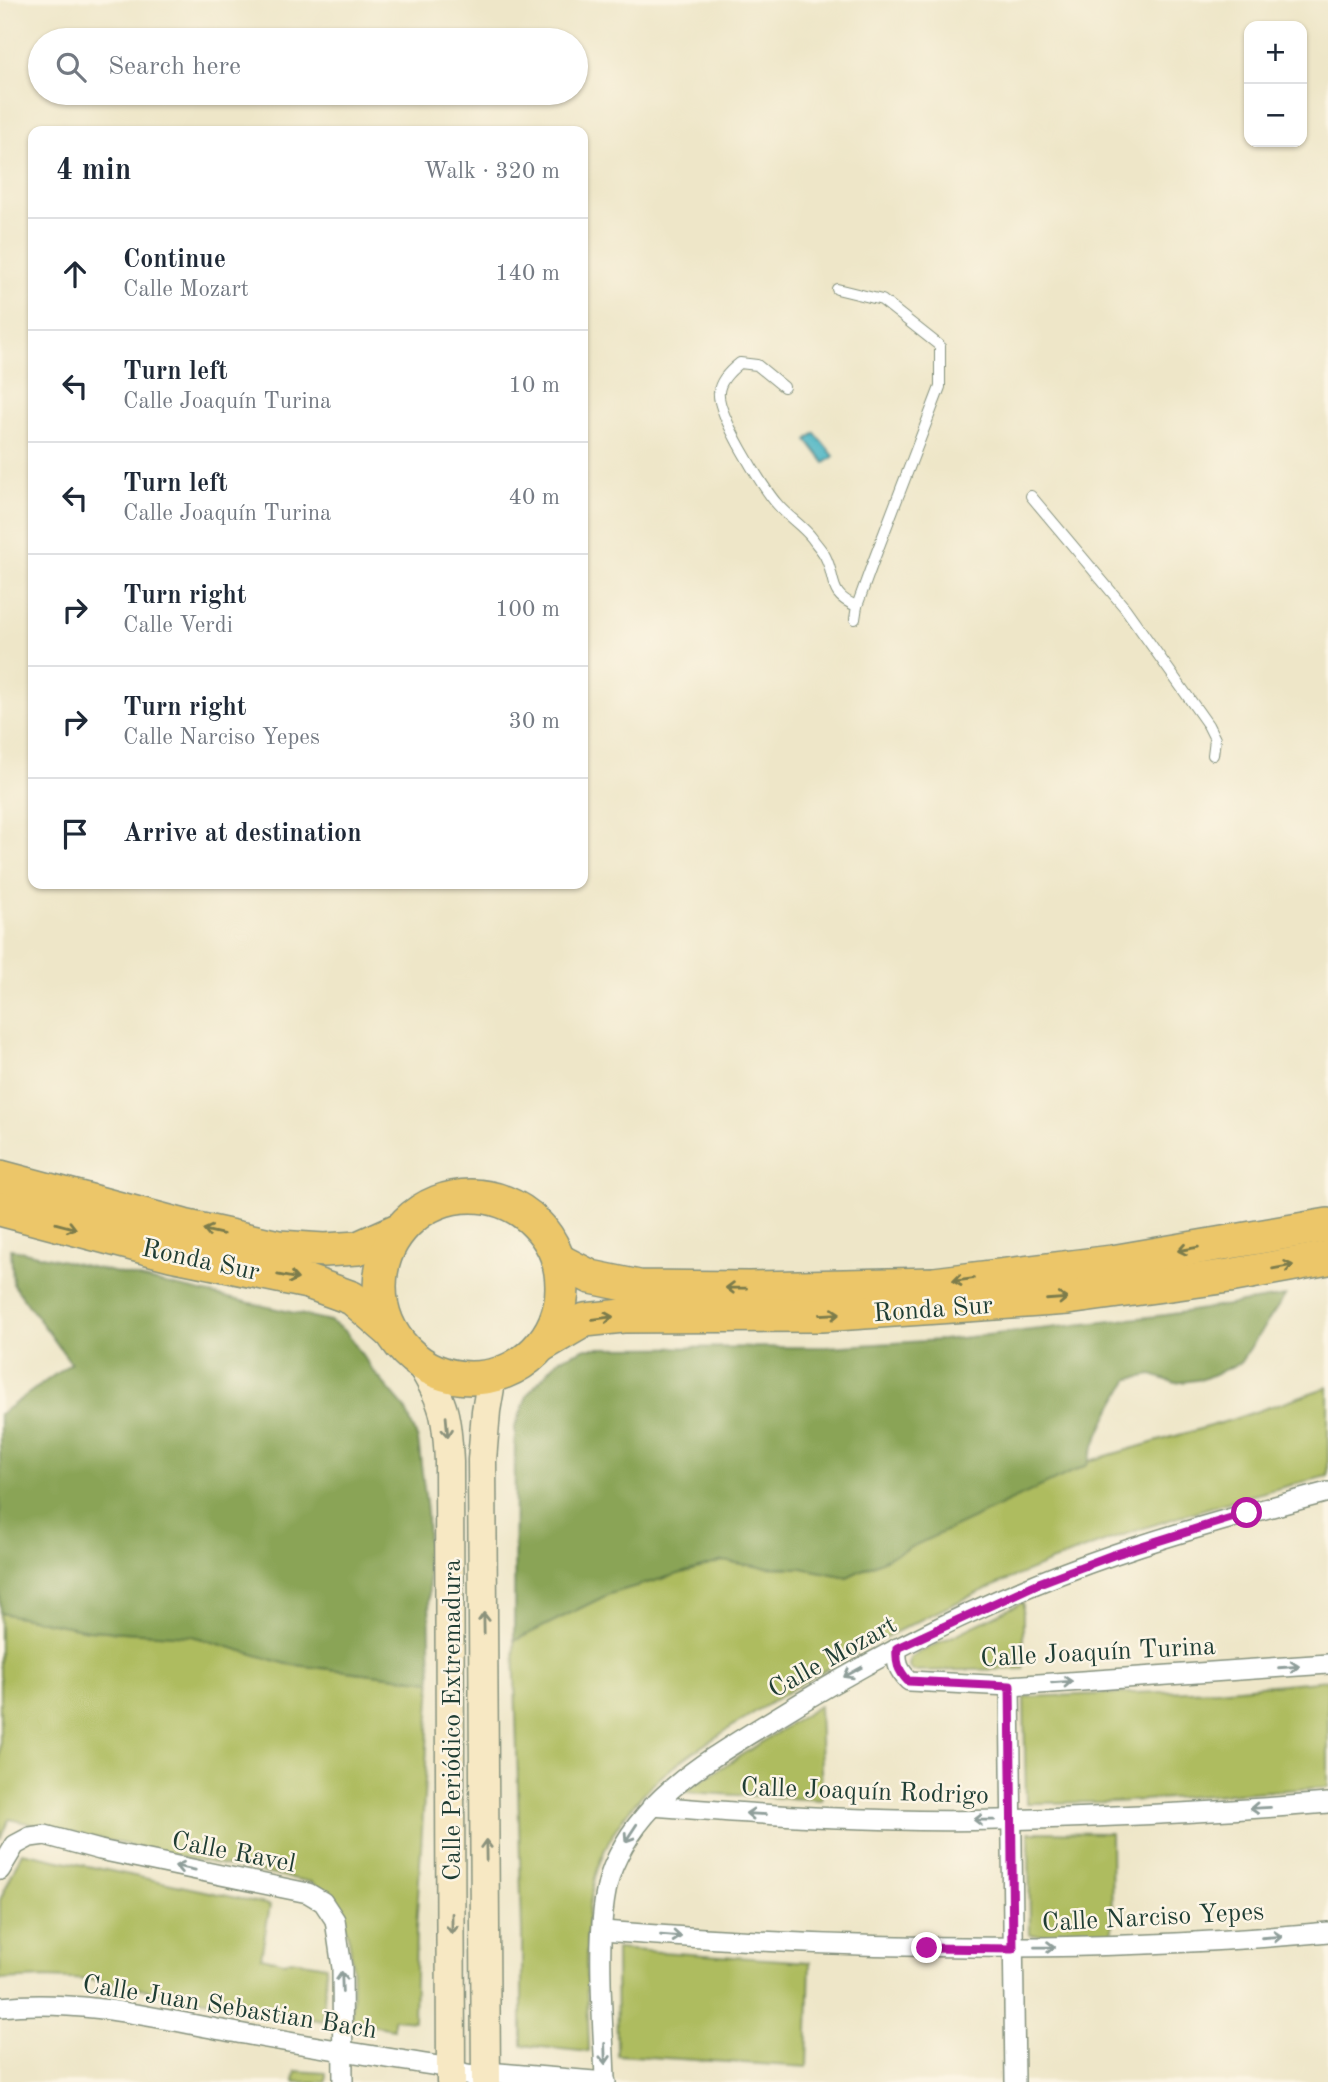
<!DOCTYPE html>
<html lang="en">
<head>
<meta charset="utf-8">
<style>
  body { margin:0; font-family:"Old Standard TT",serif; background:#f6f6f7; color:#1f2937 }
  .controls { position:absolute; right:21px; top:21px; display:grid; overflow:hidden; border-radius:14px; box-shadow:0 2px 5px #0004 }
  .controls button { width:63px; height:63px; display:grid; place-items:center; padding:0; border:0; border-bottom:2px solid #e0e1e3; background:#fff; color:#1f2937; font:35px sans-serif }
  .stop { position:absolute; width:21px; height:21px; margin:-16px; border:5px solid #b5179e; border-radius:50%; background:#fff }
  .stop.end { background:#b5179e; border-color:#fff; box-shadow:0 2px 7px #0008 }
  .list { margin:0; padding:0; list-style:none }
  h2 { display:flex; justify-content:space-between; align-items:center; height:91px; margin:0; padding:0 28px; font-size:30px }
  h2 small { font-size:23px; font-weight:400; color:#747a83 }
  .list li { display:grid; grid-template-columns:46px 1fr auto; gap:21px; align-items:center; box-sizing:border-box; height:112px; padding:0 28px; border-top:2px solid #e0e1e3 }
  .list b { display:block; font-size:26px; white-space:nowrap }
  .list p { margin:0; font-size:23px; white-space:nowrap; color:#747a83 }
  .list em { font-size:23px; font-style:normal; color:#747a83 }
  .icon { flex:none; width:38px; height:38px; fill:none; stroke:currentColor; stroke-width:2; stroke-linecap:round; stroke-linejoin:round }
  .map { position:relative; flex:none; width:1328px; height:2082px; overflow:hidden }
  .search { position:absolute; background:#fff; box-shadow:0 2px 5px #0004; left:28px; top:28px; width:560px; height:77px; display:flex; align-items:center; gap:18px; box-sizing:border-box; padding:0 24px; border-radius:38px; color:#747a83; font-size:26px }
  .panel { position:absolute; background:#fff; box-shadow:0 2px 5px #0004; left:28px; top:126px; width:560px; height:763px; border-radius:14px }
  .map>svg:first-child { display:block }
  .green { fill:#aebc5f; stroke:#667c4a; stroke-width:2 }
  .forest { fill:#8aa456; stroke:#547045; stroke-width:2 }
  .water { fill:#46b3c3; stroke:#32787c; stroke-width:2 }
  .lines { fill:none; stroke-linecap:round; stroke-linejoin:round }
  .service-casing { stroke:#86927e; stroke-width:12 }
  .minor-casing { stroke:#86927e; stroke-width:22 }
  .secondary-casing { stroke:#86927e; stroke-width:31 }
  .trunk-casing { stroke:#86927e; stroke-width:36 }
  .service { stroke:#fff; stroke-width:10 }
  .minor { stroke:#fff; stroke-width:19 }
  .secondary { stroke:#f7e8c3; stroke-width:28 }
  .trunk { stroke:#ecc669; stroke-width:33 }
  .oneway { stroke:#7b7b4c }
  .oneway2 { stroke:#8b927c }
  .oneway3 { stroke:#8f9e9a }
  .route { stroke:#b5179e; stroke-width:9 }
  .labels { text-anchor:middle; stroke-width:5; stroke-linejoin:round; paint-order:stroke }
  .street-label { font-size:26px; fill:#1f3d34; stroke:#fcf5e5 }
</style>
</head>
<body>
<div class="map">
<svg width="1328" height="2082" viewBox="0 0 1328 2082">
  <rect width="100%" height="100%" fill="#fcf5e5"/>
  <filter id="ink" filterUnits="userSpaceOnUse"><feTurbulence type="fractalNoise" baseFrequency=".0143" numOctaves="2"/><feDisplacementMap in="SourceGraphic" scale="14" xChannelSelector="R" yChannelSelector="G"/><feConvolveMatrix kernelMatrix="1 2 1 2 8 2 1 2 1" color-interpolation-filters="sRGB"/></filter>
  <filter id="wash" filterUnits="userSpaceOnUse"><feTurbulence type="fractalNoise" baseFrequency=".00686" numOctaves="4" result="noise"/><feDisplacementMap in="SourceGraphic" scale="28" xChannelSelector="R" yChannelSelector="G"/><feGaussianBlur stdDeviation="1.57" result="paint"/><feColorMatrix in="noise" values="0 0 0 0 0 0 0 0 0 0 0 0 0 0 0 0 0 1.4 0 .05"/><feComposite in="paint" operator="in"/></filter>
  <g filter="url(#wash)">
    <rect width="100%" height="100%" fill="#eee6c8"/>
    <g class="green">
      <path d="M1328,1387V1476C1125,1523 931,1601 755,1712C702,1746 648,1776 615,1830C575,1896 588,1979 589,2052L522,2045V1933L514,1641L609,1594L723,1561L761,1567L802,1568L847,1577L1089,1461L1231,1420Z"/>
      <path d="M1023,1602V1669L912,1671L909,1667L910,1658L916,1654Z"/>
      <path d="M0,1613L88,1630L192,1636L287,1664L431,1681L416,1930L414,2021L394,2019V2029L352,2022C352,1973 360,1911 311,1882L192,1859L9,1819L0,1839Z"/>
      <path d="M1328,1680V1787L1114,1802L1026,1803L1024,1697L1216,1690Z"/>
      <path d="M819,1706L822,1800L683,1792Z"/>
      <path d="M1029,1832L1111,1833L1112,1935H1030Z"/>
      <path d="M22,1852L270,1905L261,1957L284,1962L292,1960L326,1966L323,2021L94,1980L45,1978L0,1980V1900Z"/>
      <path d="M616,1949L810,1962L807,2067L617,2055Z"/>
      <path d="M296,2071L326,2073V2082H294Z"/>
    </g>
    <g class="forest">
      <path d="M11,1249L330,1321L346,1332L374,1372L405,1408L418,1440L427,1512L431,1681L287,1664L192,1636L88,1630L0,1613V1414L71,1363L13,1284Z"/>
      <path d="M1285,1296L1240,1363L1203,1379L1175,1383L1152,1375L1130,1379C1110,1407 1098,1433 1087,1465L847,1577L802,1568L761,1567L723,1561L609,1594L514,1641L515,1427L528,1394L558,1360L586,1348L827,1347L942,1340L1166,1315Z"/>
    </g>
    <path class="water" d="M815,433L834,456L825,463L807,440Z"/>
  </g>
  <g filter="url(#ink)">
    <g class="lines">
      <g class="service-casing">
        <g id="service">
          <path d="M837,289L882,300L940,346V387L873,562L857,606L855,619"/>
          <path d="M784,387L757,365L740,363C731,370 720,380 719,392C716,412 763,489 778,505C788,517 803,526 812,538C816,544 822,550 825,556C837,579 827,595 857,606"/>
          <path d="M1031,496L1125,608L1208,725L1215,739L1213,755"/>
        </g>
      </g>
      <g class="minor-casing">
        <g id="minor">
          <path d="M897,1648C896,1663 898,1670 909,1681L1010,1686L1328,1664"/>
          <path d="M1010,1686L1015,2082"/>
          <path d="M652,1806C767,1815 883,1823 998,1820C1108,1817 1218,1812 1328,1803"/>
          <path d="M0,1870L15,1845L30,1837L45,1835L100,1850L308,1893L323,1902L335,1920L342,1968L343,2082"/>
          <path d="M603,1931C844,1950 1087,1955 1328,1932"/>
          <path d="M0,2007C82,1998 164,2020 244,2034C313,2047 382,2057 451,2068C464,2076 472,2078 487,2072L606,2082"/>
          <path d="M605,2082C604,2024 592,1919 613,1867C642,1797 708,1760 769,1722C878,1654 993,1596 1115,1554C1185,1530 1256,1511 1328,1492"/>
        </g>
      </g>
      <g class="secondary-casing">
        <g id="secondary">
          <path d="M421,1365C445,1404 447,1417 449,1462L451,2082"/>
          <path d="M486,2082L482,1460L486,1411L492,1376"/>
        </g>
      </g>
      <g class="trunk-casing">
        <g id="trunk">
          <path d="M0,1177L184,1226L279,1247L324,1250L358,1248L398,1230"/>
          <circle cx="471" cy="1287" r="91"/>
          <path d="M0,1209L171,1254L308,1282L352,1298L390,1331"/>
          <path d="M558,1260L591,1277L639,1287L749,1288L934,1284L1112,1262L1328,1225"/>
          <path d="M542,1345L585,1320L623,1316L821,1315L1068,1298L1229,1276L1328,1258"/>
        </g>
      </g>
      <use href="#service" class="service"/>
      <use href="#minor" class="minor"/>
      <use href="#secondary" class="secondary"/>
      <use href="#trunk" class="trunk"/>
    </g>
    <defs><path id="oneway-shaft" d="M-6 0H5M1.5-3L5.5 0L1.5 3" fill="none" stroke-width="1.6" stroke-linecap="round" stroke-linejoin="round" transform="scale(1.75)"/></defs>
    <g class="oneway">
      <use href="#oneway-shaft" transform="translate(66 1226) rotate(15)"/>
      <use href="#oneway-shaft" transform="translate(213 1232) rotate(-167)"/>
      <use href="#oneway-shaft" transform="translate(1188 1249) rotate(170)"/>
      <use href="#oneway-shaft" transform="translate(1283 1267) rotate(-10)"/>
      <use href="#oneway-shaft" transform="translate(288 1277) rotate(11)"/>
      <use href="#oneway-shaft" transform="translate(963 1280) rotate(173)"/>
      <use href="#oneway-shaft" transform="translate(736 1288) rotate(-179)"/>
      <use href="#oneway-shaft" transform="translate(1057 1299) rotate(-4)"/>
      <use href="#oneway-shaft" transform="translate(830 1314) rotate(-3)"/>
      <use href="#oneway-shaft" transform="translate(603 1318) rotate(-7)"/>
    </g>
    <g class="oneway2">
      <use href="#oneway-shaft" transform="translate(447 1427) rotate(85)"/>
      <use href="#oneway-shaft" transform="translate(484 1623) rotate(-91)"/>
      <use href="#oneway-shaft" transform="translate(486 1850) rotate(-91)"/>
      <use href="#oneway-shaft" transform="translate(452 1924) rotate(90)"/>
    </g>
    <g class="oneway3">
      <use href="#oneway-shaft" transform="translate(1289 1667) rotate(-4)"/>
      <use href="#oneway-shaft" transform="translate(853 1672) rotate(151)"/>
      <use href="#oneway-shaft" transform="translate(1062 1682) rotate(-4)"/>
      <use href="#oneway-shaft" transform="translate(1260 1808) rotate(177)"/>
      <use href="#oneway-shaft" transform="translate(756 1814) rotate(-177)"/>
      <use href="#oneway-shaft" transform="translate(984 1820) rotate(-179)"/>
      <use href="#oneway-shaft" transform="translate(631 1833) rotate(123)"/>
      <use href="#oneway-shaft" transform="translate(185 1868) rotate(-168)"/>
      <use href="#oneway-shaft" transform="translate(671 1936) rotate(5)"/>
      <use href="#oneway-shaft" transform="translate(1272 1937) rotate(-4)"/>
      <use href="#oneway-shaft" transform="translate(1045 1947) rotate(-1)"/>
      <use href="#oneway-shaft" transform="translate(342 1982) rotate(-92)"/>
      <use href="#oneway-shaft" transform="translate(605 2054) rotate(88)"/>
    </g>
  </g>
  <g class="lines" filter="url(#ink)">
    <path class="route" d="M927,1948L1013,1949L1010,1686L908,1681C898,1670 896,1663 897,1648L1039,1583L1113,1555L1247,1513"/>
  </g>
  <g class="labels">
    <g class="street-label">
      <text transform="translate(201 1259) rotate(12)" y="9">Ronda Sur</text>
      <text transform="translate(933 1308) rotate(-4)" y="9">Ronda Sur</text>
      <text transform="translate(1098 1651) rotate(-3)" y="9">Calle Joaquín Turina</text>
      <text transform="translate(832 1656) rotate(-29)" y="9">Calle Mozart</text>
      <text transform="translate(451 1720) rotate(-90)" y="9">Calle Periódico Extremadura</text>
      <text transform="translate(865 1790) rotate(2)" y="9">Calle Joaquín Rodrigo</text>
      <text transform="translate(234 1851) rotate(11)" y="9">Calle Ravel</text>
      <text transform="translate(1153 1916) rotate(-3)" y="9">Calle Narciso Yepes</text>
      <text transform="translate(230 2006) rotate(9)" y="9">Calle Juan Sebastian Bach</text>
    </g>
  </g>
</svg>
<div class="controls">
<button>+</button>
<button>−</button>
</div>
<div class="stop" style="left:1247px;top:1513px"></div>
<div class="stop end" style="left:927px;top:1948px"></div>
<div class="search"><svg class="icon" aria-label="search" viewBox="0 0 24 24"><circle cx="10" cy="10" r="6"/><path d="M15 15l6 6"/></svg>Search here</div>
<section class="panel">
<h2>4 min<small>Walk · 320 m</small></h2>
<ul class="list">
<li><svg class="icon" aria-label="ahead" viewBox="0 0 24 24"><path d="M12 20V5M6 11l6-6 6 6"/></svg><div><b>Continue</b><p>Calle Mozart</p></div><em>140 m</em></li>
<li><svg class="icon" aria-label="left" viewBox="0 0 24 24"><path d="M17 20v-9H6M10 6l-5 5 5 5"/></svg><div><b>Turn left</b><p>Calle Joaquín Turina</p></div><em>10 m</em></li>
<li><svg class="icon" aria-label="left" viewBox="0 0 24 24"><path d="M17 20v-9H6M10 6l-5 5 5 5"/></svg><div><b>Turn left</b><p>Calle Joaquín Turina</p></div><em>40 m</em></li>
<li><svg class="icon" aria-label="right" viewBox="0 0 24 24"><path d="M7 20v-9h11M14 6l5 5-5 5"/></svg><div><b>Turn right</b><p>Calle Verdi</p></div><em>100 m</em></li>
<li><svg class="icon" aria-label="right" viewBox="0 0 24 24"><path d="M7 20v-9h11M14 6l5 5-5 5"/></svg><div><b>Turn right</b><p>Calle Narciso Yepes</p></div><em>30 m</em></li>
<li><svg class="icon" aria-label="arrive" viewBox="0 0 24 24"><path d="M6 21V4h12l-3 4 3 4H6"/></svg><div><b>Arrive at destination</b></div></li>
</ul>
</section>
</div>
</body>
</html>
